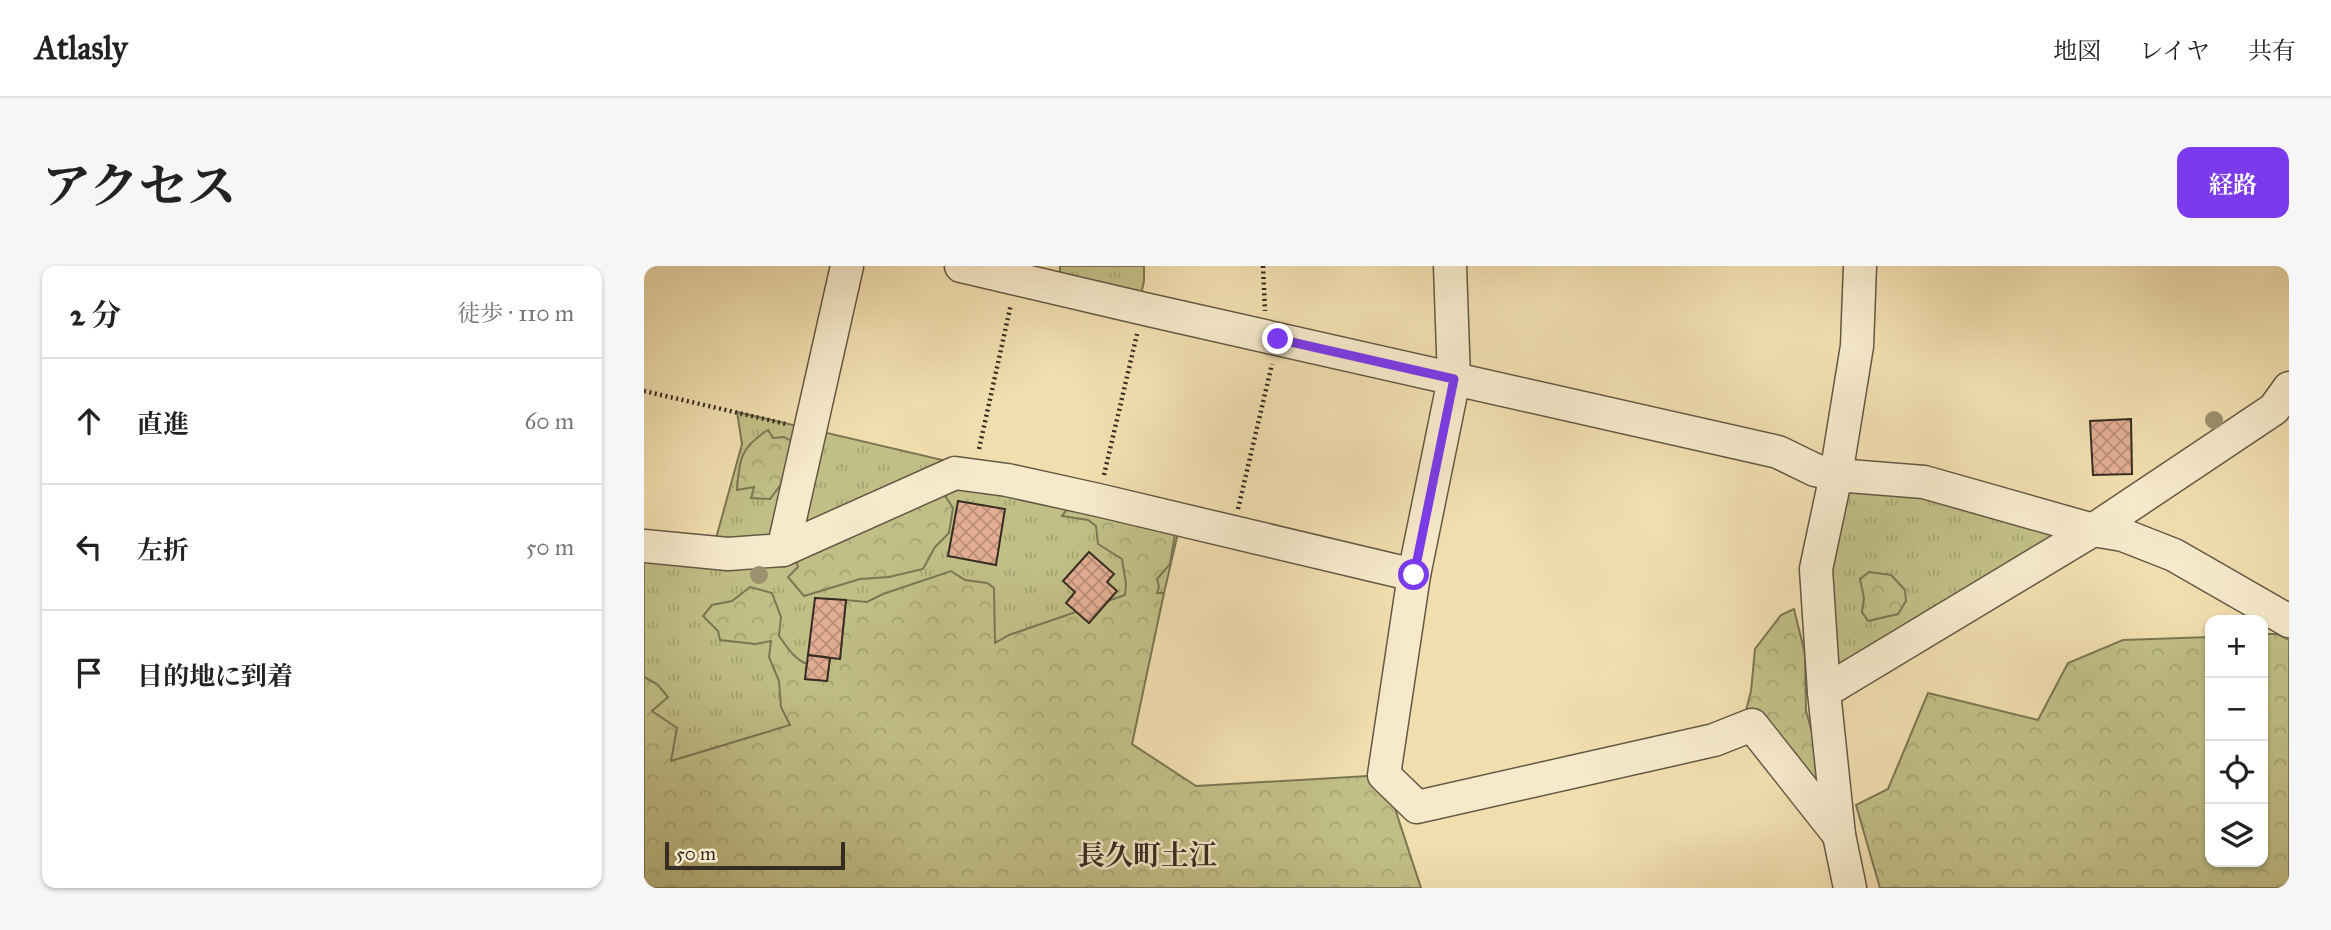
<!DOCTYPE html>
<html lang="ja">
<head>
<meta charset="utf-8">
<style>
  body { margin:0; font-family:"IM FELL Great Primer","Noto Serif JP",serif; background:#f6f6f6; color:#222 }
  .controls { position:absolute; right:21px; bottom:21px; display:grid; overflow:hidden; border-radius:14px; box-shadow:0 2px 5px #0004 }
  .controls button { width:63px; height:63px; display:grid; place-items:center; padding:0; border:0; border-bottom:2px solid #e0e0e0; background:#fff; color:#222; font:35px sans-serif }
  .scale { position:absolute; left:21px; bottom:18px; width:180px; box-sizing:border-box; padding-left:7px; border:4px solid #352c22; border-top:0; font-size:19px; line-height:24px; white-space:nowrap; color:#352c22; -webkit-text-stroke:5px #f6eacb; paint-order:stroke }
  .stop { position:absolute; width:21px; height:21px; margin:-16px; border:5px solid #7c3aed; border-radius:50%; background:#fff }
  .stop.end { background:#7c3aed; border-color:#fff; box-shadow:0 2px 7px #0008 }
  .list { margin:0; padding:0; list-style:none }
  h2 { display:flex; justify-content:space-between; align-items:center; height:91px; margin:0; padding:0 28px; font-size:30px }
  h2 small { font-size:23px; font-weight:400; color:#767676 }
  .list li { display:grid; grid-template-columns:46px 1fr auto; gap:21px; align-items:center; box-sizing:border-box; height:126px; padding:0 28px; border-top:2px solid #e0e0e0 }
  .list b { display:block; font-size:26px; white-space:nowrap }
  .list em { font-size:23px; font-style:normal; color:#767676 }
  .icon { flex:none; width:38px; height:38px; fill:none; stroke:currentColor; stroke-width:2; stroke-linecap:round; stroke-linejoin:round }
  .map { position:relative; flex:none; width:1645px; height:622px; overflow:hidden; border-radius:14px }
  header { display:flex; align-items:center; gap:42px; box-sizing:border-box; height:98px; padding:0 35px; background:#fff; border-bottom:2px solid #e0e0e0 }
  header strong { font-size:33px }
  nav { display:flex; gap:38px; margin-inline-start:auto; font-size:24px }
  .intro { display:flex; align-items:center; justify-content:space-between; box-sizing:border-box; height:168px; padding:0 42px }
  h1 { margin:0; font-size:49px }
  .button { padding:18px 32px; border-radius:14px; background:#7c3aed; color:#fff; font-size:24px; font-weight:700 }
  main { display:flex; gap:42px; padding:0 42px }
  aside { flex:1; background:#fff; border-radius:14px; box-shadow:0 2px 5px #0004 }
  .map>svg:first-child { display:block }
  .grass { fill:url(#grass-tufts); stroke:#7b7654; stroke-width:2 }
  .forest { fill:url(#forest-crowns); stroke:#7b7654; stroke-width:2 }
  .building { fill:url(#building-cross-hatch); stroke:#352c22; stroke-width:2 }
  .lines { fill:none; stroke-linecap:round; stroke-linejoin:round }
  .minor-casing { stroke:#645845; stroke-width:35 }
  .path { stroke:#352c22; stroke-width:4.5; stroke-dasharray:2 3.5; stroke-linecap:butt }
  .minor { stroke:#f6eacb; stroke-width:32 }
  .tree { fill:#9d906f }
  .route { stroke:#7c3aed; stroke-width:9 }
  .labels { text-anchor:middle; stroke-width:5; stroke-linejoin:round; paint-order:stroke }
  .quarter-label { font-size:28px; font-weight:bold; fill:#352c22; stroke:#f6eacb }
</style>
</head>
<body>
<header>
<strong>Atlasly</strong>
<nav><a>地図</a><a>レイヤ</a><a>共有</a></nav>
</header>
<div class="intro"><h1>アクセス</h1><a class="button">経路</a></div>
<main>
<aside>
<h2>2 分<small>徒歩 · 110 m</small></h2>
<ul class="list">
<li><svg class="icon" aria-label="ahead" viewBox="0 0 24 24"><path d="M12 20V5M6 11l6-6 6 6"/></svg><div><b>直進</b></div><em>60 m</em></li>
<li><svg class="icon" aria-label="left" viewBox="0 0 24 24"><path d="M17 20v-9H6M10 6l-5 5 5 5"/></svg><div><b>左折</b></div><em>50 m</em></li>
<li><svg class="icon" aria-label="arrive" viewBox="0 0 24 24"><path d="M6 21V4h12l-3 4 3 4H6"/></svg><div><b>目的地に到着</b></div></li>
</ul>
</aside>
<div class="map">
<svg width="1645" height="622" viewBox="0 0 1645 622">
  <defs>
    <pattern id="grass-tufts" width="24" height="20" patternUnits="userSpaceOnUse" patternTransform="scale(1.75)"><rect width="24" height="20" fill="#c1bf86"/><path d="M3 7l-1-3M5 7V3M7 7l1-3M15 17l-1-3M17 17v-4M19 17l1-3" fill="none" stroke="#a6a473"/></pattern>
    <pattern id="forest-crowns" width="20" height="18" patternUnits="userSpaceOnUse" patternTransform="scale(1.75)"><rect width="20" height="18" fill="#c1bf86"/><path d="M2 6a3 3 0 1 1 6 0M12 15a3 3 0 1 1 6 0" fill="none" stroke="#a6a473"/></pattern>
    <pattern id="building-cross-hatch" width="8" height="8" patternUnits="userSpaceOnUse" patternTransform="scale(1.75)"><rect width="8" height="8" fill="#e3ad93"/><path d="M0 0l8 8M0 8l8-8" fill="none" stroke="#b98d78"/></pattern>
  </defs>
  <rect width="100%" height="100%" fill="#f1deaf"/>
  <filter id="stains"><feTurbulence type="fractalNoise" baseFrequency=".00286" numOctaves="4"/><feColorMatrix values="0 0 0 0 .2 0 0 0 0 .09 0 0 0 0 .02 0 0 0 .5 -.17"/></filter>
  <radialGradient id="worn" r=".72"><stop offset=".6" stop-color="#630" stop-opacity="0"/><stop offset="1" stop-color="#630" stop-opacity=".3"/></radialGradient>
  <g class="grass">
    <path d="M416,0H500V15L495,38L416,20Z"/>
    <path d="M93,146L538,250L520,327L165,481L0,503V283L71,276L98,178Z"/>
    <path d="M1200,218L1280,223L1438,268L1183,419L1180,303Z"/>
  </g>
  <g class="forest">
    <path d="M124,164L129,172L140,171L149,176L141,213L126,233L107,232L110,221L93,224C95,193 97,181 124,164Z"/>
    <path d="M298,225L309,242L305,267L291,281L279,303L245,311L216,313L160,330L144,311L154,301L147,280Z"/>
    <path d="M424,242L531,268L526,298L513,313L515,321L513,327H520L488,478L552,520L740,509L777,622H0V411L13,418L24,431L8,445L33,462L27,495L146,459L137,441L135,415L125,391L127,375L111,378L76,374L74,365L59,350L68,339L88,335L106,321L128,327L137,351L135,370C143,381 150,393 163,398L162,413L183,415L186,392L196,393L202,334L223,336L239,328L307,305L321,314L343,317L350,322L351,377L365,369L481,329L482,318L478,293L454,278L452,260L444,254L418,250Z"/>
    <path d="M1225,306L1247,309L1261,324L1262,335L1254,348L1224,355L1218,346L1220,332L1216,313Z"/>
    <path d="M1150,343L1161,388L1162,445L1175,491L1173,530L1101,448L1107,425L1111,383L1137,349Z"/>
    <path d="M1619,368H1633L1645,374V622H1236L1212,539L1244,523L1284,427L1394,454L1424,397L1479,374L1566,371V596H1619Z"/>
  </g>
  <g class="building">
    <path d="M1487,153L1488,208L1449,209L1446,155Z"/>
    <path d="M314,235L361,243L352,299L304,290Z"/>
    <path d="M445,286L470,308L463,316L473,325L445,357L422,337L431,326L419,315Z"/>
    <path d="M171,332L202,334L196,393L164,389Z"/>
    <path d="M164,389L186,392L183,415L161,413Z"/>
  </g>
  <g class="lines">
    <g class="minor-casing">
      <g id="minor">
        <path d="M317,0L505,44L1134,186L1171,204L1192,209L1280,216L1449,264L1479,269L1530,289L1645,355"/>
        <path d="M806,0L810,113L770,309L740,509L773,541L1070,474L1108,459L1195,569"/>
        <path d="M0,280L84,288L139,284L311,207L363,214L454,234L770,309"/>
        <path d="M139,284L203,0"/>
        <path d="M1180,426L1449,264L1630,143L1645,122"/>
        <path d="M1206,622L1195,569L1180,426L1172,303L1192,209L1213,80L1216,0"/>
      </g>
    </g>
    <g class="path">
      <path d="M619,0L621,45"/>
      <path d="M0,125L142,158"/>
      <path d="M335,183L367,38"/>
      <path d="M460,209L493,68"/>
      <path d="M594,243L628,98"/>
    </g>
    <use href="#minor" class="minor"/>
  </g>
  <g class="tree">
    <circle cx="1570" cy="154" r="9"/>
    <circle cx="115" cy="309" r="9"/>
  </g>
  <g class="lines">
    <path class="route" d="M634,73L810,113L770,309"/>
  </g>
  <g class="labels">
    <g class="quarter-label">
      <text x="503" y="599">長久町土江</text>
    </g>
  </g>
  <rect width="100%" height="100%" filter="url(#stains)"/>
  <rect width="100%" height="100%" fill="url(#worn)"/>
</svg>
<div class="controls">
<button>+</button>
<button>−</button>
<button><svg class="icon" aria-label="locate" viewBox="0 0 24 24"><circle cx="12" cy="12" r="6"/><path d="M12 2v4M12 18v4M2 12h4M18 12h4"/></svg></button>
<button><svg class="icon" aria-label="layers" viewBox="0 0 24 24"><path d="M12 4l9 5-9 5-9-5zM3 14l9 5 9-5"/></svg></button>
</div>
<div class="scale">50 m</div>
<div class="stop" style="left:770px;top:309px"></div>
<div class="stop end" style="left:634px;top:73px"></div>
</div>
</main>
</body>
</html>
